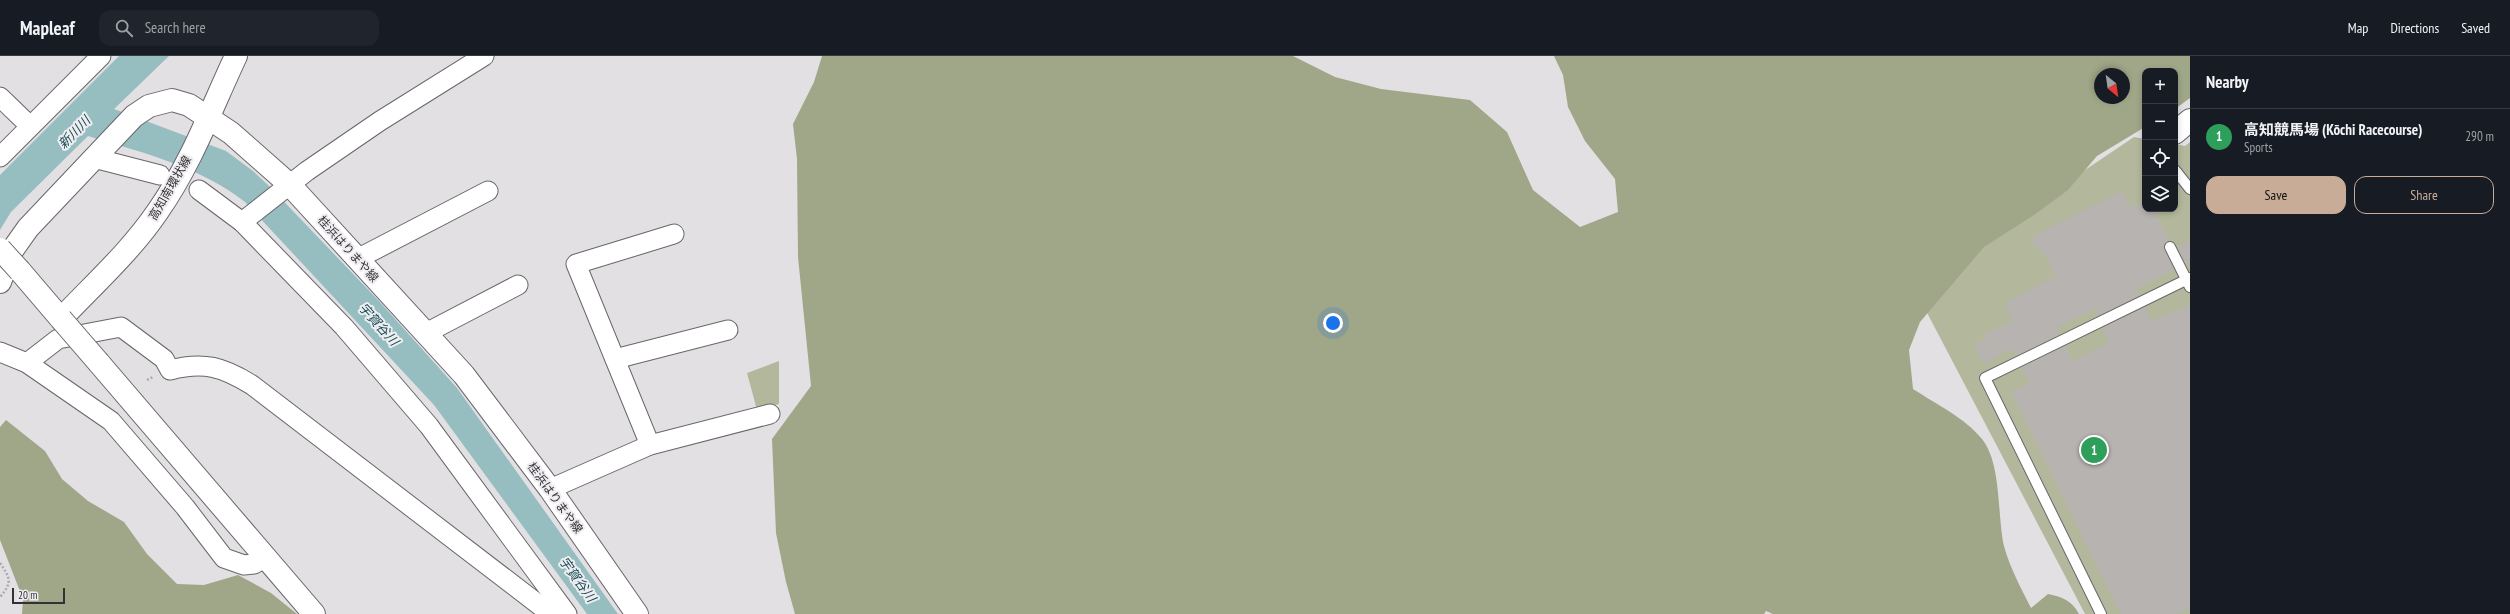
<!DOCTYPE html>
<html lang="en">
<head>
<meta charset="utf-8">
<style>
  body { margin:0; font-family:"PT Sans Narrow","Noto Sans JP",sans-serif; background:#20242c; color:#f1f3f6 }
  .controls { position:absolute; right:12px; top:12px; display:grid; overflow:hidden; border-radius:8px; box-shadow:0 2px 6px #0003 }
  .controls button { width:36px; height:36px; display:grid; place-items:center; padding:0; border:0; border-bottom:1px solid #363941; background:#171b24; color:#f1f3f6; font:20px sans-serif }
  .compass { position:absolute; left:2094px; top:12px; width:36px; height:36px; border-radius:50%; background:#171b24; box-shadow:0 2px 6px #0003; rotate:151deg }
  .scale { position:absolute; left:12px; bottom:10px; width:53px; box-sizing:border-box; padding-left:4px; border:2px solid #323133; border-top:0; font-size:11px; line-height:14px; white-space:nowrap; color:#323133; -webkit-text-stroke:3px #f0edf2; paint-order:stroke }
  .you { position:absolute; left:1333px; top:267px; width:14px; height:14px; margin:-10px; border:3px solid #fff; border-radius:50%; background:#1a73e8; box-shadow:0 0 0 6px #1a73e833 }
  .badge { display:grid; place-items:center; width:26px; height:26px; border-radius:50%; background:#c8ac97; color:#fff; font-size:13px; font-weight:700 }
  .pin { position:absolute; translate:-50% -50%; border:2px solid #fff; box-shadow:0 1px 4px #0006 }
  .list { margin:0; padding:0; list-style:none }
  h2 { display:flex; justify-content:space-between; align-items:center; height:52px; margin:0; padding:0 16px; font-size:17px }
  h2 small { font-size:13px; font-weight:400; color:#9ea1a6 }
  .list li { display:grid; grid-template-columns:26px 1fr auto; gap:12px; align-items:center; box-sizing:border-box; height:56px; padding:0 16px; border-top:1px solid #363941 }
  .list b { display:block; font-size:15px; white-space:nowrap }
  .list p { margin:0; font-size:13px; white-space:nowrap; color:#9ea1a6 }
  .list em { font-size:13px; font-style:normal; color:#9ea1a6 }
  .actions { display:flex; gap:8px; padding:12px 16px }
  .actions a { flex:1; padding:9px 0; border:1px solid #c8ac97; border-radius:12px; text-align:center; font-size:14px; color:#c8ac97 }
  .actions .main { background:#c8ac97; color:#111 }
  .icon { flex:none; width:22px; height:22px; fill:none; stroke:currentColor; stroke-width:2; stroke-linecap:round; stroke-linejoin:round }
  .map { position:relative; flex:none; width:2190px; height:558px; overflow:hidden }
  header { display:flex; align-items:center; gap:24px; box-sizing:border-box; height:56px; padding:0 20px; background:#171b24; border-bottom:1px solid #363941 }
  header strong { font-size:19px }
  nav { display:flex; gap:22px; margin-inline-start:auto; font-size:14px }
  .search { width:280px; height:36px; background:#20242c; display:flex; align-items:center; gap:10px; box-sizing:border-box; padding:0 14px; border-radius:12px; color:#9ea1a6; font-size:15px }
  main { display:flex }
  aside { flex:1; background:#171b24 }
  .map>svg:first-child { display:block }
  .green { fill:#b3b89c }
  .forest { fill:#a0a688; fill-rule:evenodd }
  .water { fill:#96bec0 }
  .building { fill:#b7b3b0 }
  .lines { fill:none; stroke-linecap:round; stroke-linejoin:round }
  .service-casing { stroke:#68666a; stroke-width:12 }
  .minor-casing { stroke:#68666a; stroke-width:21 }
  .tertiary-casing { stroke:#68666a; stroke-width:24 }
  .primary-casing { stroke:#68666a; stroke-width:24 }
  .path { stroke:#aba8ac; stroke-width:2.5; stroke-dasharray:2 2; stroke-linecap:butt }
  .service { stroke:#fff; stroke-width:10 }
  .minor { stroke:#fff; stroke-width:19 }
  .tertiary { stroke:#fff; stroke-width:22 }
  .primary { stroke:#fff; stroke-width:22 }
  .primary-bridge-casing { stroke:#68666a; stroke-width:24; stroke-linecap:butt }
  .primary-bridge { stroke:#fff; stroke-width:22 }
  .labels { text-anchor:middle; stroke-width:4; stroke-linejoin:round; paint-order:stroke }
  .street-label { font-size:12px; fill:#323133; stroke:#f0edf2 }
  .water-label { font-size:13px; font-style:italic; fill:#134d51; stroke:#f0edf2 }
</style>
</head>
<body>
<header>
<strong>Mapleaf</strong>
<div class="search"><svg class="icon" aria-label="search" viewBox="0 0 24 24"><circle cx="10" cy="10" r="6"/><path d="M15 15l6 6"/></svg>Search here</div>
<nav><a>Map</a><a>Directions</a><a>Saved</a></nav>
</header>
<main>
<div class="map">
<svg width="2190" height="558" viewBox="0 0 2190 558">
  <rect width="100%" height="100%" fill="#e3e0e4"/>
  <g class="green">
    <path d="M2134,81L2145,83V153H2175V88L2185,90L2190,86V558H2085L1913,230Z"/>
    <path d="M779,305V348L757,354L747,317Z"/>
  </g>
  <g class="forest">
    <path d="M822,0H1293L1335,21L1381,33L1470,44L1507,76L1533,134L1580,171L1618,156L1615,123L1585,85L1568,51L1563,19L1554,0H2190V42L2175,53V15H2145V71L2097,100L2068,134L2034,159L1984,191L1920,266L1909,294L1913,333C1936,348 1965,362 1982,383C2002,408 1997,460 2004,490C2010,512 2021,532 2031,552L2048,538C2063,541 2072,545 2079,558H1773L1766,555L1764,558H795L786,526L776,477L772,383L811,330L798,201L797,103L793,68L814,26ZM2100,18H2124V42H2100Z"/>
    <path d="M6,364L45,395L62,423L88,445L124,466L147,498L177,528L204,529L238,519L271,537L297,558H22L23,543L0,484V371Z"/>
  </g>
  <path class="water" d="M119,0H169L114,53L226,95L253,115L270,131L379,245L457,332L618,558H587L434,349L245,146C199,110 143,97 88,80L11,156L0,174V119Z"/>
  <g class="building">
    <path d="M2122,135L2131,152L2144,145L2145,153H2153L2169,185L2164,191L2174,214L2136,233L2140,239L2098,260L2095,253L2057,271L2060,278L2016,300L2012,293L1983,308L1974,289L1986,283L1984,279L2013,265L2005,247L2056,220L2047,201L2031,185L2039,177Z"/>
    <path d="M2190,185V207L2186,208L2177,191Z"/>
    <path d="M2190,249V552L2177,558H2121L2012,337L2030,326L2022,311L2066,290L2073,305L2109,287L2103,272L2145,251L2152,265Z"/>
  </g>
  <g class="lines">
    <g class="service-casing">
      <g id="service">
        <path d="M2175,114L2190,133"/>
        <path d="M2170,191L2190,231"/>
        <path d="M2101,558L1985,322L2190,222"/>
      </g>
    </g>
    <g class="minor-casing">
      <g id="minor">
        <path d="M0,41L30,70"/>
        <path d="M0,101L101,0"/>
        <path d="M94,102L160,119"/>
        <path d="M199,134L242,166L344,271L429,370L567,558"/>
        <path d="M242,166L307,115L380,65L484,0"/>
        <path d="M357,203L488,135"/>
        <path d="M426,277L518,229"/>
        <path d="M0,296L27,307L111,365L185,451L224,502L244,509L254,508L264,502"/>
        <path d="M615,303L728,274"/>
        <path d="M27,307L58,283L121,271L164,303L170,314C204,305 223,311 252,329L551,558"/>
        <path d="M650,389L576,208L674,178"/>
        <path d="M550,433L650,389L770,358"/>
      </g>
    </g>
    <g class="tertiary-casing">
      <path id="tertiary" d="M2175,77L2190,64"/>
    </g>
    <g class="primary-casing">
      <g id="primary">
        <path d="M20,215L61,263C94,228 131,195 158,155C191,108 212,51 236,0"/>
        <path d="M0,226L11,196L28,172L134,60L149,50L172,44L189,49L231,77L290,129L464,319L550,433L637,558"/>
        <path d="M99,307L314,558"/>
      </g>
    </g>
    <g class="path">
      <path d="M147,324L153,321"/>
      <path d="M0,507C10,522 13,526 0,541"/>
    </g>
    <use href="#service" class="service"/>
    <use href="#minor" class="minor"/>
    <use href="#tertiary" class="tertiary"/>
    <use href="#primary" class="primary"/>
    <g class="primary-bridge-casing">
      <g id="primary-bridge">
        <path d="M0,193L20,215"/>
        <path d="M61,263L99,307"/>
      </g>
    </g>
    <use href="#primary-bridge" class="primary-bridge"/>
  </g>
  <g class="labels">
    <g class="street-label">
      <text transform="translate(170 132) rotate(-60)" y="4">高知南環状線</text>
      <text transform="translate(348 193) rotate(48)" y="4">桂浜はりまや線</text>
      <text transform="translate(555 442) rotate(54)" y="4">桂浜はりまや線</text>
    </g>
    <g class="water-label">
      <text transform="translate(74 76) rotate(-46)" y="5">新川川</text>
      <text transform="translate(379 268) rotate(48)" y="5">宇賀谷川</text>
      <text transform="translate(578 523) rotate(54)" y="5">宇賀谷川</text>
    </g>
  </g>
</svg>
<div class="controls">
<button>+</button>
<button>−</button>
<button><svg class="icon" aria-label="locate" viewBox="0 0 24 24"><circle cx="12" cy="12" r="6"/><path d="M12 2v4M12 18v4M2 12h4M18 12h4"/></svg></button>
<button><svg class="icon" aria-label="layers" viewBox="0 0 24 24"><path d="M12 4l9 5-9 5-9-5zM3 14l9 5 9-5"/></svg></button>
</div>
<svg class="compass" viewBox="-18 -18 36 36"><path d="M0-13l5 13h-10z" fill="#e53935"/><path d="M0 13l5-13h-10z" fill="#9ea1a6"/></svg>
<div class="scale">20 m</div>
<div class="you"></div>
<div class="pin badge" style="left:2094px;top:394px;background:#2e9e5b">1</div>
</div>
<aside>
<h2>Nearby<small></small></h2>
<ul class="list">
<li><span class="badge" style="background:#2e9e5b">1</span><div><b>高知競馬場 (Kōchi Racecourse)</b><p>Sports</p></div><em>290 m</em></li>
</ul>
<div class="actions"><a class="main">Save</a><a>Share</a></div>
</aside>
</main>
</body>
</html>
